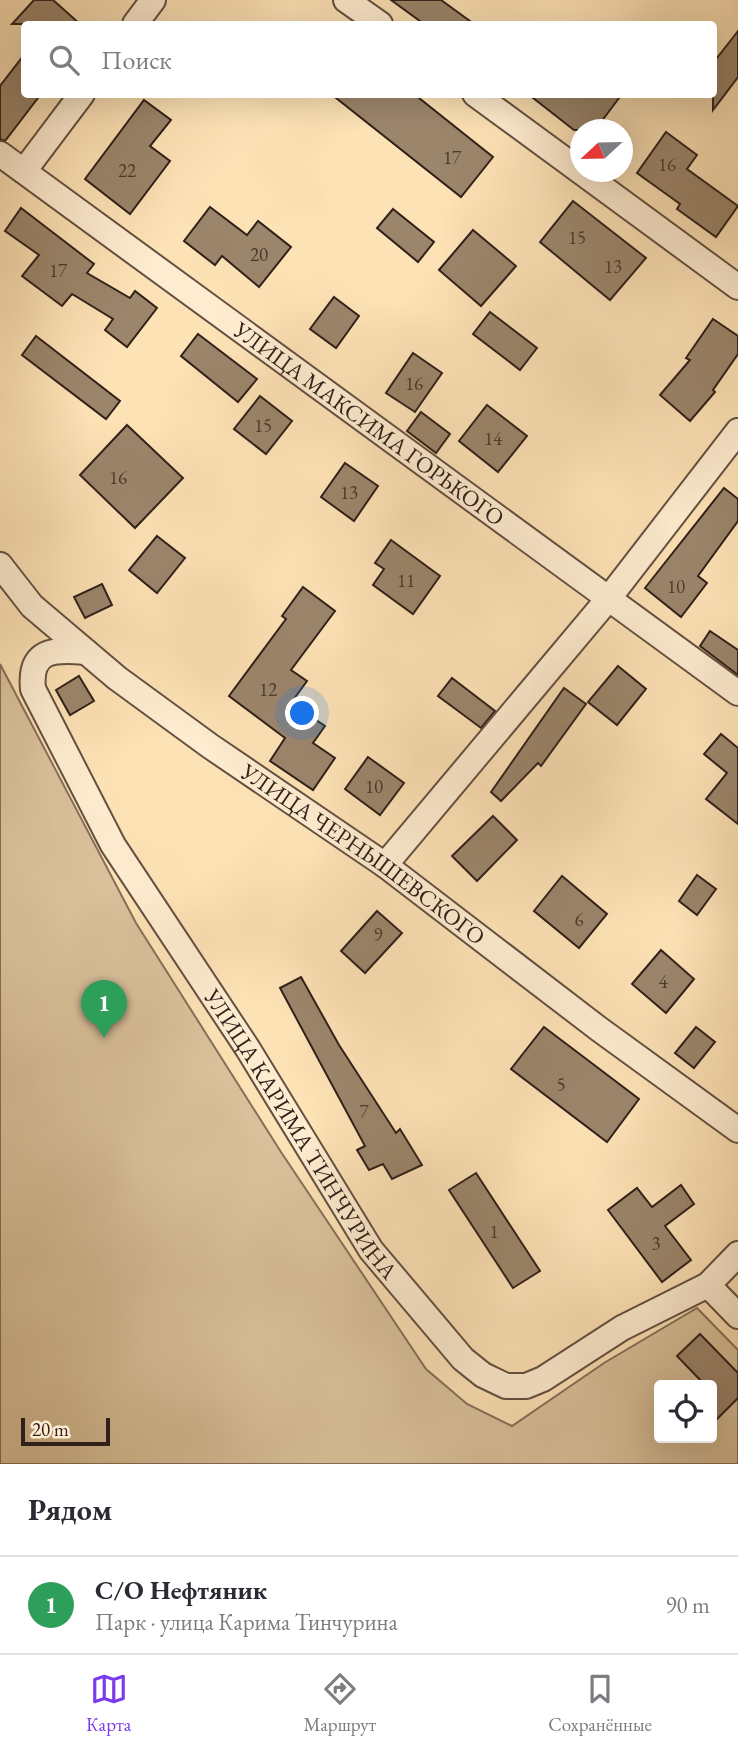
<!DOCTYPE html>
<html lang="ru">
<head>
<meta charset="utf-8">
<style>
  body { margin:0; font-family:"EB Garamond",serif; background:#f2f2f3; color:#2b2b33 }
  .controls { position:absolute; right:21px; bottom:21px; display:grid; overflow:hidden; border-radius:7px; box-shadow:0 7px 28px #0002 }
  .controls button { width:63px; height:63px; display:grid; place-items:center; padding:0; border:0; border-bottom:2px solid #e1e1e2; background:#fff; color:#2b2b33; font:35px sans-serif }
  .compass { position:absolute; left:570px; top:119px; width:63px; height:63px; border-radius:50%; background:#fff; box-shadow:0 7px 28px #0002; rotate:248deg }
  .scale { position:absolute; left:21px; bottom:18px; width:89px; box-sizing:border-box; padding-left:7px; border:4px solid #30201a; border-top:0; font-size:19px; line-height:24px; white-space:nowrap; color:#30201a; -webkit-text-stroke:5px #feecd0; paint-order:stroke }
  .you { position:absolute; left:303px; top:714px; width:24px; height:24px; margin:-18px; border:5px solid #fff; border-radius:50%; background:#1a73e8; box-shadow:0 0 0 10px #1a73e833 }
  .badge { display:grid; place-items:center; width:46px; height:46px; border-radius:50%; background:#7c3aed; color:#fff; font-size:23px; font-weight:700 }
  .pin { position:absolute; translate:-50% -58px; filter:drop-shadow(0 2px 4px #0008) }
  .pin::after { content:''; position:absolute; top:37px; width:24px; height:21px; background:inherit; clip-path:polygon(0 0,100% 0,50% 100%) }
  .list { margin:0; padding:0; list-style:none }
  h2 { display:flex; justify-content:space-between; align-items:center; height:91px; margin:0; padding:0 28px; font-size:30px }
  h2 small { font-size:23px; font-weight:400; color:#7c7c81 }
  .list li { display:grid; grid-template-columns:46px 1fr auto; gap:21px; align-items:center; box-sizing:border-box; height:98px; padding:0 28px; border-top:2px solid #e1e1e2 }
  .list b { display:block; font-size:26px; white-space:nowrap }
  .list p { margin:0; font-size:23px; white-space:nowrap; color:#7c7c81 }
  .list em { font-size:23px; font-style:normal; color:#7c7c81 }
  .icon { flex:none; width:38px; height:38px; fill:none; stroke:currentColor; stroke-width:2; stroke-linecap:round; stroke-linejoin:round }
  .map { position:relative; flex:none; width:738px; height:1464px; overflow:hidden }
  .search { position:absolute; background:#fff; box-shadow:0 7px 28px #0002; left:21px; right:21px; top:21px; height:77px; display:flex; align-items:center; gap:18px; box-sizing:border-box; padding:0 24px; border-radius:7px; color:#7c7c81; font-size:26px }
  .sheet { height:189px; background:#fff }
  nav { display:flex; justify-content:space-around; align-items:center; box-sizing:border-box; height:98px; border-top:2px solid #e1e1e2; background:#fff; font-size:19px; color:#7c7c81 }
  nav a { display:grid; justify-items:center; gap:4px }
  nav .on { color:#7c3aed }
  .map>svg:first-child { display:block }
  .green { fill:#dac19b; stroke:#85705a; stroke-width:2; fill-rule:evenodd }
  .building { fill:#9b856b; stroke:#30201a; stroke-width:2 }
  .lines { fill:none; stroke-linecap:round; stroke-linejoin:round }
  .minor-casing { stroke:#635041; stroke-width:28 }
  .minor { stroke:#feecd0; stroke-width:24 }
  .labels { text-anchor:middle; stroke-width:7; stroke-linejoin:round; paint-order:stroke }
  .number-label { font-size:19px; fill:#4b392e }
  .street-label { font-size:23px; fill:#30201a; stroke:#feecd0 }
</style>
</head>
<body>
<div class="map">
<svg width="738" height="1464" viewBox="0 0 738 1464">
  <rect width="100%" height="100%" fill="#fde2b6"/>
  <filter id="stains"><feTurbulence type="fractalNoise" baseFrequency=".00286" numOctaves="4"/><feColorMatrix values="0 0 0 0 .2 0 0 0 0 .09 0 0 0 0 .02 0 0 0 .5 -.17"/></filter>
  <radialGradient id="worn" r=".72"><stop offset=".6" stop-color="#630" stop-opacity="0"/><stop offset="1" stop-color="#630" stop-opacity=".3"/></radialGradient>
  <path class="green" d="M0,664L136,923L281,1152L426,1369L467,1404L512,1426L604,1363L697,1308L738,1350V1464H0ZM659,1385H712V1438H659Z"/>
  <g class="building">
    <path d="M34,0H53L80,24H12Z"/>
    <path d="M391,0H441L474,24H424Z"/>
    <path d="M738,31V77L713,110V63Z"/>
    <path d="M24,55V94H41L5,141L0,139V86Z"/>
    <path d="M331,94H414L493,157L461,197Z"/>
    <path d="M528,94H622L595,130H574Z"/>
    <path d="M144,100L171,120L150,146L170,161L130,214L85,179Z"/>
    <path d="M666,132L697,155L687,169L738,206L716,237L677,209L680,204L637,173Z"/>
    <path d="M573,201L646,258L610,300L540,242Z"/>
    <path d="M210,207L247,235L258,221L291,247L259,287L222,256L215,265L184,241Z"/>
    <path d="M21,208L94,264L87,273L130,298L135,291L157,308L127,347L105,330L113,319L72,294L62,306L22,276L39,255L5,231Z"/>
    <path d="M393,209L434,242L418,262L377,228Z"/>
    <path d="M473,230L516,266L481,306L439,270Z"/>
    <path d="M334,297L359,316L336,348L310,329Z"/>
    <path d="M490,312L537,348L520,370L473,334Z"/>
    <path d="M713,319L738,336V354L713,390L715,392L690,421L660,395L690,360L686,358Z"/>
    <path d="M198,334L257,379L238,402L181,356Z"/>
    <path d="M36,336L120,401L106,419L22,355Z"/>
    <path d="M413,353L442,373L415,412L386,393Z"/>
    <path d="M260,396L292,421L266,454L234,429Z"/>
    <path d="M487,405L527,436L498,472L459,441Z"/>
    <path d="M421,412L450,434L436,453L407,431Z"/>
    <path d="M127,425L183,478L135,528L80,475Z"/>
    <path d="M345,463L378,486L354,521L321,497Z"/>
    <path d="M724,488L738,499V521L698,576L707,583L681,617L645,588Z"/>
    <path d="M157,536L185,558L157,593L129,570Z"/>
    <path d="M391,540L440,576L413,614L373,585L384,569L375,563Z"/>
    <path d="M102,584L112,605L85,618L74,597Z"/>
    <path d="M303,587L335,611L291,670L307,681L291,703L325,726L313,743L335,758L313,790L270,761L285,738L229,696L286,619L282,616Z"/>
    <path d="M710,631L738,650V675L700,646Z"/>
    <path d="M618,666L646,689L617,725L588,702Z"/>
    <path d="M79,676L94,701L70,715L56,690Z"/>
    <path d="M452,678L495,711L481,728L438,696Z"/>
    <path d="M564,688L586,704L541,766L538,763L501,801L491,792Z"/>
    <path d="M721,734L738,748V824L706,799L727,773L704,754Z"/>
    <path d="M368,757L404,783L380,815L345,789Z"/>
    <path d="M493,816L517,840L477,881L452,856Z"/>
    <path d="M697,875L716,889L697,915L679,901Z"/>
    <path d="M562,876L607,914L579,948L534,911Z"/>
    <path d="M377,911L402,933L365,973L341,951Z"/>
    <path d="M661,950L694,979L666,1013L632,984Z"/>
    <path d="M301,977L339,1045L396,1133L400,1129L422,1165L392,1179L383,1164L369,1170L357,1150L365,1146L280,988Z"/>
    <path d="M544,1027L639,1099L607,1142L511,1069Z"/>
    <path d="M696,1027L715,1042L694,1068L675,1053Z"/>
    <path d="M476,1173L540,1271L513,1288L449,1190Z"/>
    <path d="M681,1185L694,1204L665,1226L691,1260L662,1282L608,1210L637,1188L652,1207Z"/>
    <path d="M700,1334L738,1373V1398L712,1424V1385H705L677,1356Z"/>
  </g>
  <g class="lines">
    <g class="minor-casing">
      <g id="minor">
        <path d="M346,0L380,24"/>
        <path d="M135,24L153,0"/>
        <path d="M475,94L738,287"/>
        <path id="s1" d="M0,154L738,693"/>
        <path d="M24,171L82,94"/>
        <path id="s2" d="M0,565L32,606L117,678L210,746L385,865L599,1029L738,1130"/>
        <path id="s3" d="M86,652C54,649 29,649 33,689L113,845L248,1049L371,1250L463,1359L483,1375L506,1386H526L543,1379L622,1328L708,1285L738,1254"/>
        <path d="M385,865L609,598L738,431"/>
        <path d="M708,1285L738,1316"/>
      </g>
    </g>
    <use href="#minor" class="minor"/>
  </g>
  <g class="labels">
    <g class="number-label">
      <text x="452" y="164">17</text>
      <text x="667" y="171">16</text>
      <text x="127" y="177">22</text>
      <text x="577" y="244">15</text>
      <text x="259" y="261">20</text>
      <text x="613" y="273">13</text>
      <text x="58" y="277">17</text>
      <text x="414" y="390">16</text>
      <text x="263" y="432">15</text>
      <text x="493" y="445">14</text>
      <text x="118" y="484">16</text>
      <text x="349" y="499">13</text>
      <text x="406" y="587">11</text>
      <text x="676" y="593">10</text>
      <text x="268" y="696">12</text>
      <text x="374" y="793">10</text>
      <text x="579" y="926">6</text>
      <text x="378" y="941">9</text>
      <text x="663" y="988">4</text>
      <text x="561" y="1091">5</text>
      <text x="364" y="1118">7</text>
      <text x="494" y="1238">1</text>
      <text x="656" y="1250">3</text>
    </g>
    <g class="street-label">
      <text dy="8" stroke="none"><textPath href="#s1" startOffset="457">УЛИЦА МАКСИМА ГОРЬКОГО</textPath></text>
      <text dy="8" stroke="none"><textPath href="#s2" startOffset="466">УЛИЦА ЧЕРНЫШЕВСКОГО</textPath></text>
      <text dy="8" stroke="none"><textPath href="#s3" startOffset="600">УЛИЦА КАРИМА ТИНЧУРИНА</textPath></text>
    </g>
  </g>
  <rect width="100%" height="100%" filter="url(#stains)"/>
  <rect width="100%" height="100%" fill="url(#worn)"/>
</svg>
<div class="controls">
<button><svg class="icon" aria-label="locate" viewBox="0 0 24 24"><circle cx="12" cy="12" r="6"/><path d="M12 2v4M12 18v4M2 12h4M18 12h4"/></svg></button>
</div>
<svg class="compass" viewBox="-18 -18 36 36"><path d="M0-13l5 13h-10z" fill="#e53935"/><path d="M0 13l5-13h-10z" fill="#7c7c81"/></svg>
<div class="scale">20 m</div>
<div class="you"></div>
<div class="pin badge" style="left:104px;top:1038px;background:#2e9e5b">1</div>
<div class="search"><svg class="icon" aria-label="search" viewBox="0 0 24 24"><circle cx="10" cy="10" r="6"/><path d="M15 15l6 6"/></svg>Поиск</div>
</div>
<section class="sheet">
<h2>Рядом<small></small></h2>
<ul class="list">
<li><span class="badge" style="background:#2e9e5b">1</span><div><b>С/О Нефтяник</b><p>Парк · улица Карима Тинчурина</p></div><em>90 m</em></li>
</ul>
</section>
<nav>
<a class="on"><svg class="icon" aria-label="map" viewBox="0 0 24 24"><path d="M3 6l6-2 6 2 6-2v14l-6 2-6-2-6 2zM9 4v14M15 6v14"/></svg>Карта</a>
<a><svg class="icon" aria-label="directions" viewBox="0 0 24 24"><path d="M12 3l9 9-9 9-9-9zM9 14v-3h6M13 9l2 2-2 2"/></svg>Маршрут</a>
<a><svg class="icon" aria-label="saved" viewBox="0 0 24 24"><path d="M7 4h10v16l-5-4-5 4z"/></svg>Сохранённые</a>
</nav>
</body>
</html>
